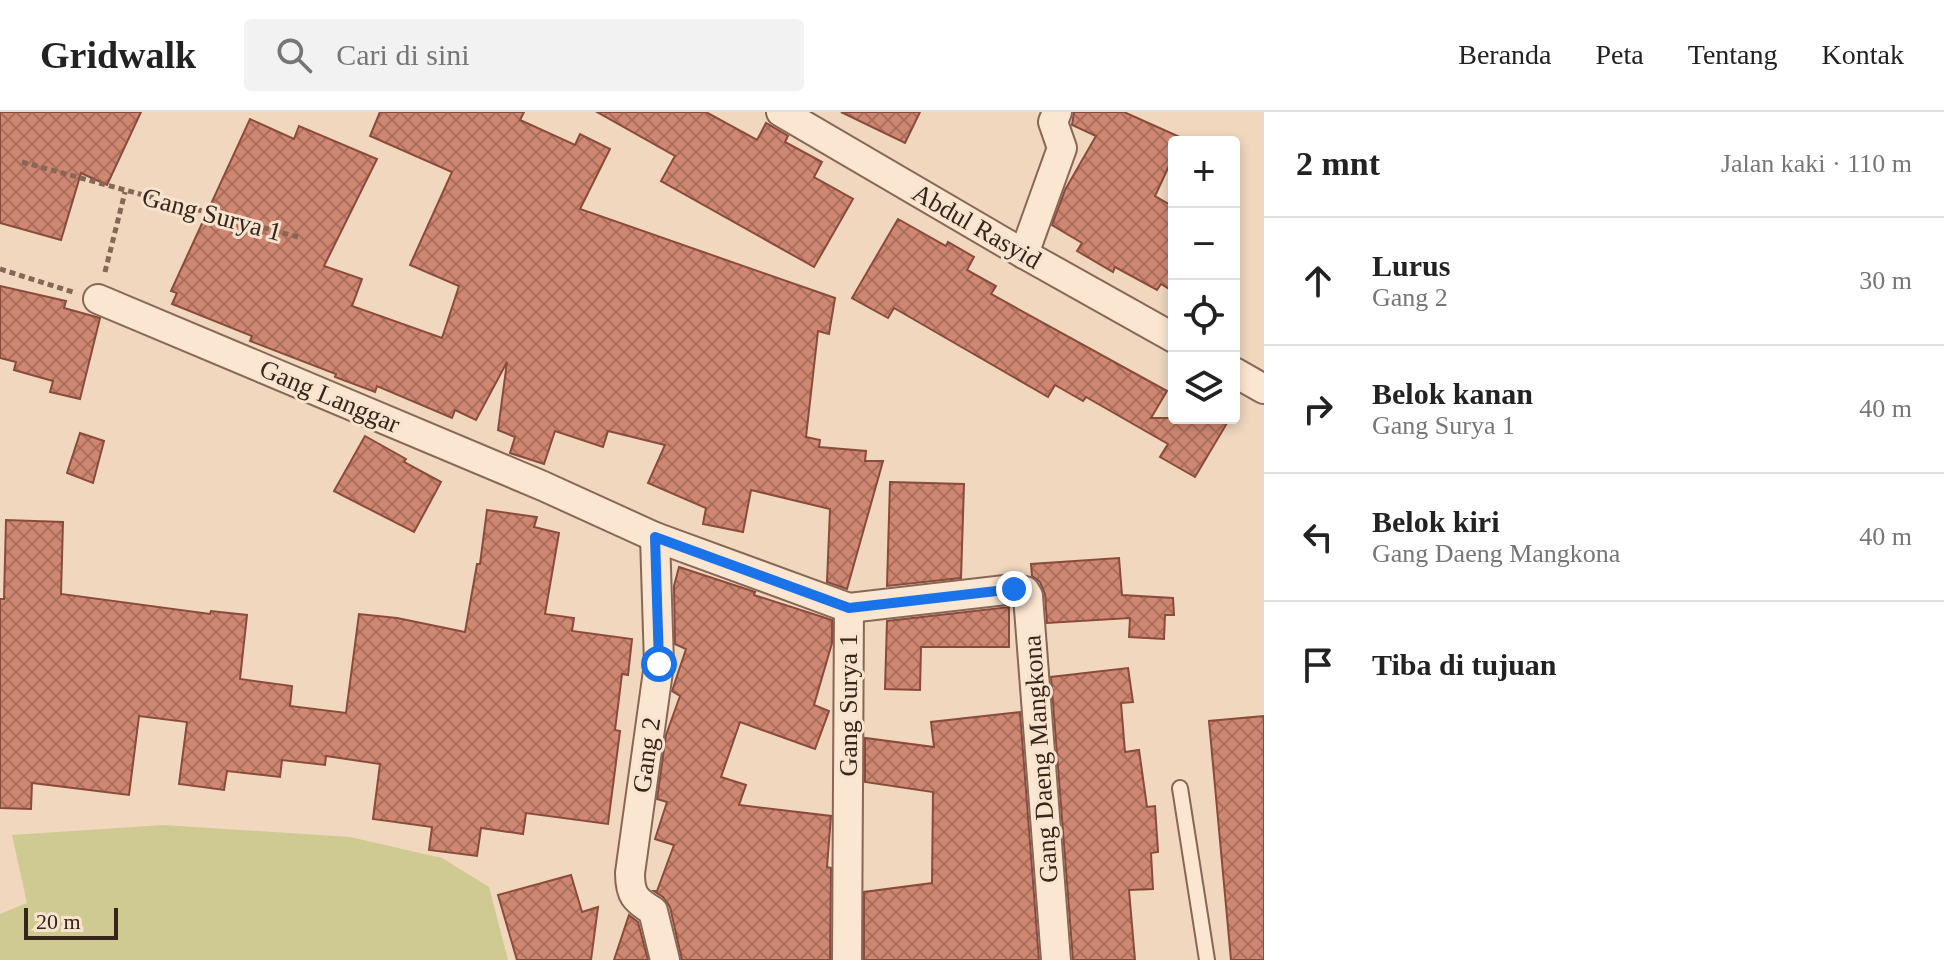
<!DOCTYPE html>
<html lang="id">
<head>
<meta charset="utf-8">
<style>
  body { margin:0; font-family:Georgia,serif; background:#f2f2f2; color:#222 }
  .controls { position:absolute; right:24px; top:24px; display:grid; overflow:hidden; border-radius:8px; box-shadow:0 4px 12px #0003 }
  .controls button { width:72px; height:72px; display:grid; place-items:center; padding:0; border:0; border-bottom:2px solid #e0e0e0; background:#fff; color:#222; font:40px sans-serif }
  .scale { position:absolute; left:24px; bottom:20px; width:94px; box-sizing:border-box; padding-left:8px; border:4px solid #37241b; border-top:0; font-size:22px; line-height:28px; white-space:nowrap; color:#37241b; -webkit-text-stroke:6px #f7e3ce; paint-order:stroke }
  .stop { position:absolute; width:24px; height:24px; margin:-18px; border:6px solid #1a73e8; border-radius:50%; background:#fff }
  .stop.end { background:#1a73e8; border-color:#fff; box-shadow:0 2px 8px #0008 }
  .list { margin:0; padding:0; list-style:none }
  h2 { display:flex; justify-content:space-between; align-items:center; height:104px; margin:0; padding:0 32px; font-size:34px }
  h2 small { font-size:26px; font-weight:400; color:#767676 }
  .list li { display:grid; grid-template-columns:52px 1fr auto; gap:24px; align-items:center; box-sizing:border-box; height:128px; padding:0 32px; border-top:2px solid #e0e0e0 }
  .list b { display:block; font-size:30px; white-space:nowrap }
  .list p { margin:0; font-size:26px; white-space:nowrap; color:#767676 }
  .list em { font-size:26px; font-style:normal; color:#767676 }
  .icon { flex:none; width:44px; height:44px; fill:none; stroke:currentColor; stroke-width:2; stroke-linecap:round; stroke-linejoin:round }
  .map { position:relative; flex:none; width:1264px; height:848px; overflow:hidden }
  header { display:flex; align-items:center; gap:48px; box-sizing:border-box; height:112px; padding:0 40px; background:#fff; border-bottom:2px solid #e0e0e0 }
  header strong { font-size:38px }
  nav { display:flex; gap:44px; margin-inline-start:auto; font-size:28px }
  .search { width:560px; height:72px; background:#f2f2f2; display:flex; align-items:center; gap:20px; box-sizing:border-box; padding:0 28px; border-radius:8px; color:#767676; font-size:30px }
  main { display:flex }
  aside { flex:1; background:#fff }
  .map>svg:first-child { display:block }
  .grass { fill:#ceca92 }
  .building { fill:url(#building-cross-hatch); stroke:#894b3b; stroke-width:2 }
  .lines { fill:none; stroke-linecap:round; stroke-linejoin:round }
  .service-casing { stroke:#886756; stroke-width:18 }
  .minor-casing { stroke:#886756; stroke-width:32 }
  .path { stroke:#886756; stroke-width:5; stroke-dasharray:6 4; stroke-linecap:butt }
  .service { stroke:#fae6d1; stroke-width:14 }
  .minor { stroke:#fae6d1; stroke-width:28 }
  .route { stroke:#1a73e8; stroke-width:10 }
  .labels { text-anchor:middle; stroke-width:6; stroke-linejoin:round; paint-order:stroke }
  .street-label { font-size:26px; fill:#37241b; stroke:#f7e3ce }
</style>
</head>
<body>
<header>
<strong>Gridwalk</strong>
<div class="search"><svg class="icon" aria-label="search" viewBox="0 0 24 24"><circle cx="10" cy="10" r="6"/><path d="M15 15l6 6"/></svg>Cari di sini</div>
<nav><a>Beranda</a><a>Peta</a><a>Tentang</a><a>Kontak</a></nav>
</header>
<main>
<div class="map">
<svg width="1264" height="848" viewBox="0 0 1264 848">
  <defs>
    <pattern id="building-cross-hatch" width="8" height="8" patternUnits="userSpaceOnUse" patternTransform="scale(2)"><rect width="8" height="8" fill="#d08772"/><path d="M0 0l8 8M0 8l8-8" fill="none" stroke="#aa6e5d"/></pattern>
  </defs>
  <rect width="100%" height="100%" fill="#f0d7be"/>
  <path class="grass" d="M163,713L350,725L442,746L489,775L508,848H0V802L27,791L12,723Z"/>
  <g class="building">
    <path d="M0,0H141L107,73L81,61L61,128L0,111Z"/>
    <path d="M380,0H524L520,8L575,33L580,22L610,37L580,97L835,186L829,222L818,219L806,325L820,328L819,335L866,339L865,349H883L847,477L827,470L830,397L751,378L743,420L703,412L706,396L648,371L665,333L608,319L603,335L555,319L544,352L510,341L515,325L498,318L507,250L476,308L455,298L452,306L377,274L375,280L335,265L336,262L250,229L252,224L172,192L177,181L171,179L250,7L294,27L299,14L377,47L324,154L362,167L352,194L442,226L459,174L410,153L452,60L370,24Z"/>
    <path d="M597,0H706L757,28L766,11L788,24L785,30L822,50L814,65L853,87L814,155L661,69L675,44Z"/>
    <path d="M841,0H920L905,31Z"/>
    <path d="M1074,0H1124L1182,26L1180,30H1174V43L1155,84L1174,95V180L1161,172L1157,178L1115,155L1113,160L1077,139L1082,131L1052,113L1065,78L1096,24L1072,13Z"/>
    <path d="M898,107L946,134L948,130L974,145L967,158L996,174L991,182L1167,279L1151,306H1230L1195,365L1160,345L1168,332L1086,285L1083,289L1055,273L1048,285L894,196L888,206L852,186Z"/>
    <path d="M0,174L66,189L64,196L100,206L80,287L50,280L53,269L14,258L16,250L0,246Z"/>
    <path d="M80,321L104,329L93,371L67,361Z"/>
    <path d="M365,324L406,347L404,350L441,370L414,420L334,379Z"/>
    <path d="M890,370L964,372L961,466L887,474Z"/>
    <path d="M487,398L537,405L534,415L559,421L545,502L574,506L572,519L632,527L628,563L622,562L615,618L620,619L608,712L526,701L523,722L481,716L477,744L429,738L432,715L373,707L380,652L326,644L325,653L282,648L280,665L227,659L224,678L179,672L187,610L139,604L129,683L32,671L31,697L0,696V487H4L6,408L63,410L61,482L210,502L211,499L247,503L240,567L292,574L290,594L346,601L359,502L397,506L465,520L477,452H480Z"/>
    <path d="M1119,446L1122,483L1173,486L1174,503H1165L1164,527L1129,525L1130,506L1047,511L1045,482L1040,470L1032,464L1031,452Z"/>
    <path d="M679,455L755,480L754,483L832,508V531L814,593L829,599L815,637L740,610L721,665L746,673L739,693L831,704L827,755L831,756L830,848H682L670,795L663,785L654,779H657L674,733L655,727L667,690L657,687L666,623L680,584L672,579L686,537L675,532L674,474Z"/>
    <path d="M1009,495V535H921L920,578L885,577L887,509Z"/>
    <path d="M1128,556L1133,590L1121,591L1125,640L1139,638L1147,695L1155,694L1158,740L1151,741L1153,777L1129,778L1135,848H1073L1051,565Z"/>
    <path d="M1020,600L1039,848H864V780L932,771L933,680L865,670V626L934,635L931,610Z"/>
    <path d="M1264,604V848H1231L1209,609Z"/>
    <path d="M571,763L582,800L598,795L591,848H517L498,783Z"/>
    <path d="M629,803L638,810L648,848H614Z"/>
  </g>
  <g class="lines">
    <g class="service-casing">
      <path id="service" d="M1180,676L1207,848"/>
    </g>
    <g class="minor-casing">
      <g id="minor">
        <path d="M781,0L1024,142L1174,226"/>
        <path d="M1024,142L1062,36L1053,10L1057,0"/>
        <path d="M98,187L543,374L655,425L849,496L847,848"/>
        <path d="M1234,260L1264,277"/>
        <path d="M655,425L659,552L630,761C630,783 635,788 653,799L665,848"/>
        <path d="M849,496L1014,477L1025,479L1028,484L1056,848"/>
      </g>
    </g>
    <g class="path">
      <path d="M22,50L298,125"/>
      <path d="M0,157L73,180"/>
      <path d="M105,160L125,80"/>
    </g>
    <use href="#service" class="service"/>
    <use href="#minor" class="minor"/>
  </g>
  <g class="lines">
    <path class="route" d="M659,552L655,425L849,496L1014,477"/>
  </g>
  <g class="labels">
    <g class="street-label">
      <text transform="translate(212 102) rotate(15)" y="9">Gang Surya 1</text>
      <text transform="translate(977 114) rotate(30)" y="9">Abdul Rasyid</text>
      <text transform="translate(330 284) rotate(23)" y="9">Gang Langgar</text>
      <text transform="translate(848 593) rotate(-90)" y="9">Gang Surya 1</text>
      <text transform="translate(646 643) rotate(-82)" y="9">Gang 2</text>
      <text transform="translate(1040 647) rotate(-94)" y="9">Gang Daeng Mangkona</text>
    </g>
  </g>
</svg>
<div class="controls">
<button>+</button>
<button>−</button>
<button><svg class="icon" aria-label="locate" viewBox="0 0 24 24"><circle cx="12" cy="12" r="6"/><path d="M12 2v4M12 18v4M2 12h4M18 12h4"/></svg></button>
<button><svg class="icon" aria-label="layers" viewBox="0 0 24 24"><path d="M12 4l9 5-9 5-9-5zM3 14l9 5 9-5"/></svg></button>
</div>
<div class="scale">20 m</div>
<div class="stop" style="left:659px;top:552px"></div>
<div class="stop end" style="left:1014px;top:477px"></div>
</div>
<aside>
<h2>2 mnt<small>Jalan kaki · 110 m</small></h2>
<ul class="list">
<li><svg class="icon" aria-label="ahead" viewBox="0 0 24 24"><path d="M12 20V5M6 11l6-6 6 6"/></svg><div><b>Lurus</b><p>Gang 2</p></div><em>30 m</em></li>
<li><svg class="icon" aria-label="right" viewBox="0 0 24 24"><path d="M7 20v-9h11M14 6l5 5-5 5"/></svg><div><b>Belok kanan</b><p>Gang Surya 1</p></div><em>40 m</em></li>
<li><svg class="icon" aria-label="left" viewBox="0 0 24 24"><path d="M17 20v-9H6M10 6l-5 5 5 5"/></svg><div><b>Belok kiri</b><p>Gang Daeng Mangkona</p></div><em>40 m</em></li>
<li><svg class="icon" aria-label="arrive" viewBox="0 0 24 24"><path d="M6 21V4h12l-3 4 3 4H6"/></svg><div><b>Tiba di tujuan</b></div></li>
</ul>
</aside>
</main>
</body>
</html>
